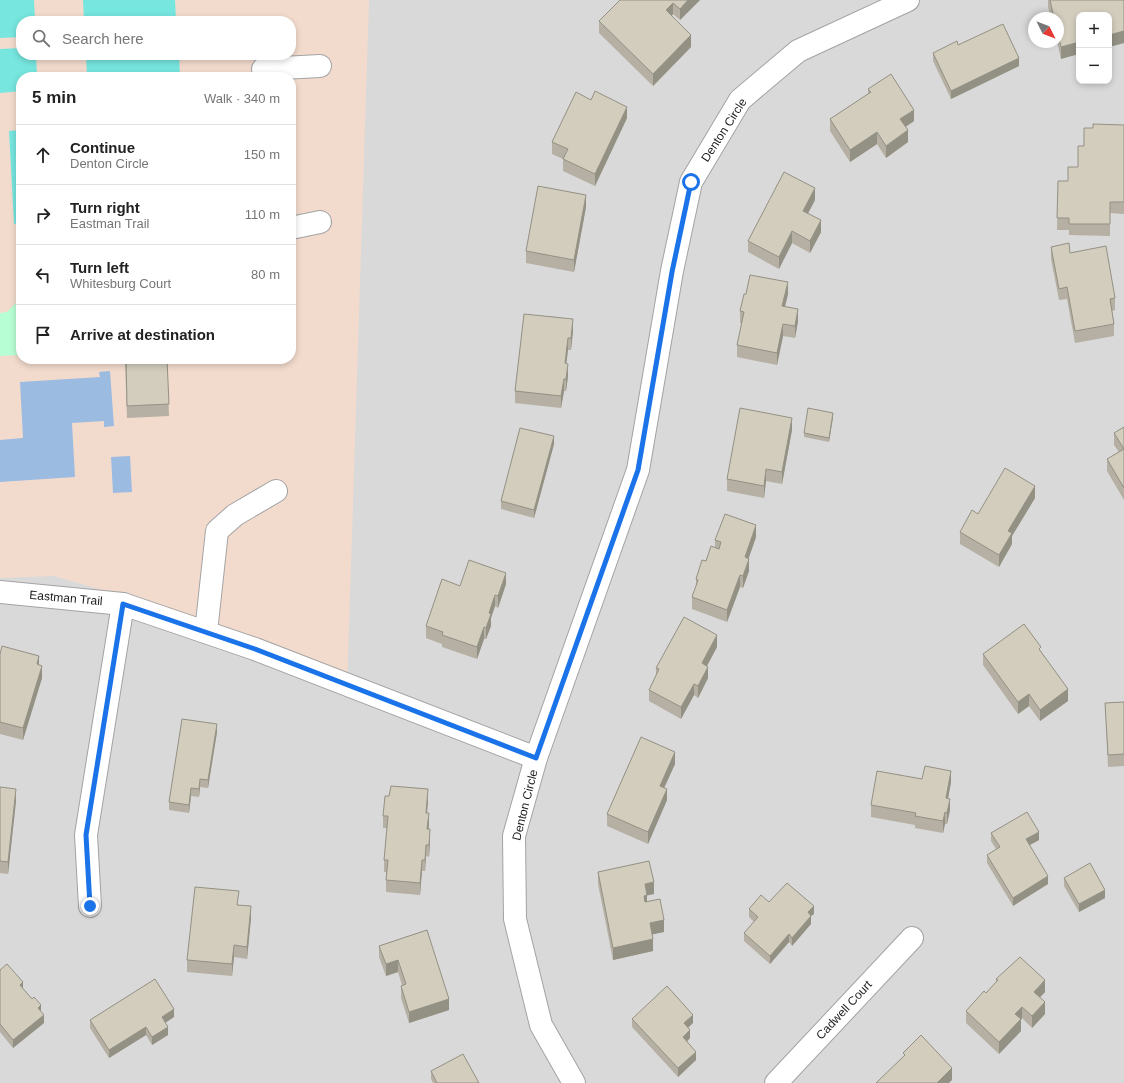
<!DOCTYPE html>
<html lang="en">
<head>
<meta charset="utf-8">
<style>
  body { margin:0; font-family:Helvetica,sans-serif; background:#f2f2f2; color:#222 }
  .controls { position:absolute; right:12px; top:12px; display:grid; overflow:hidden; border-radius:8px; box-shadow:0 2px 6px #0003 }
  .controls button { width:36px; height:36px; display:grid; place-items:center; padding:0; border:0; border-bottom:1px solid #e0e0e0; background:#fff; color:#222; font:20px sans-serif }
  .compass { position:absolute; left:1028px; top:12px; width:36px; height:36px; border-radius:50%; background:#fff; box-shadow:0 2px 6px #0003; rotate:132deg }
  .stop { position:absolute; width:12px; height:12px; margin:-9px; border:3px solid #1a73e8; border-radius:50%; background:#fff }
  .stop.end { background:#1a73e8; border-color:#fff; box-shadow:0 1px 4px #0008 }
  .list { margin:0; padding:0; list-style:none }
  h2 { display:flex; justify-content:space-between; align-items:center; height:52px; margin:0; padding:0 16px; font-size:17px }
  h2 small { font-size:13px; font-weight:400; color:#767676 }
  .list li { display:grid; grid-template-columns:26px 1fr auto; gap:12px; align-items:center; box-sizing:border-box; height:60px; padding:0 16px; border-top:1px solid #e0e0e0 }
  .list b { display:block; font-size:15px; white-space:nowrap }
  .list p { margin:0; font-size:13px; white-space:nowrap; color:#767676 }
  .list em { font-size:13px; font-style:normal; color:#767676 }
  .icon { flex:none; width:22px; height:22px; fill:none; stroke:currentColor; stroke-width:2; stroke-linecap:round; stroke-linejoin:round }
  .map { position:relative; flex:none; width:1124px; height:1083px; overflow:hidden }
  .search { position:absolute; background:#fff; box-shadow:0 2px 6px #0003; left:16px; top:16px; width:280px; height:44px; display:flex; align-items:center; gap:10px; box-sizing:border-box; padding:0 14px; border-radius:16px; color:#767676; font-size:15px }
  .panel { position:absolute; background:#fff; box-shadow:0 2px 6px #0003; left:16px; top:72px; width:280px; height:292px; border-radius:16px }
  .map>svg:first-child { display:block }
  .residential { fill:#dad9d9; fill-rule:evenodd }
  .commercial { fill:#f2dbcd; fill-rule:evenodd }
  .park { fill:#b8fed4 }
  .pitch { fill:#76e6df }
  .water { fill:#9cbbe1 }
  .lines { fill:none; stroke-linecap:round; stroke-linejoin:round }
  .minor-casing { stroke:#a3a3a3; stroke-width:24 }
  .minor { stroke:#fff; stroke-width:22 }
  .wall { fill:#b5b0a3 }
  .shaded-wall { fill:#939084 }
  .building { fill:#d2cdbd; stroke:#939084 }
  .route { stroke:#1a73e8; stroke-width:5 }
  .labels { text-anchor:middle; stroke-width:3; stroke-linejoin:round; paint-order:stroke }
  .street-label { font-size:12px; fill:#1c1c1c; stroke:#fff }
</style>
</head>
<body>
<div class="map">
<svg width="1124" height="1083" viewBox="0 0 1124 1083">
  <rect width="100%" height="100%" fill="#efefe0"/>
  <path class="residential" d="M0,0H1124V1083H0ZM1079,15H1109V81H1079ZM1034,18H1058V42H1034ZM21,21H291V55H21ZM21,77H291V359H21Z"/>
  <path class="commercial" d="M0,0H369L347,690L178,612L54,576L0,578ZM21,21H291V55H21ZM21,77H291V359H21Z"/>
  <path class="park" d="M21,298V355L0,356V313L7,312Z"/>
  <g class="pitch">
    <path d="M0,0H34L35,21H21V37L0,38Z"/>
    <path d="M83,0H175L176,21H84Z"/>
    <path d="M21,48V55H36L37,77H21V91L0,93V49Z"/>
    <path d="M86,55H179L180,77H87Z"/>
    <path d="M21,130V223L14,224L9,131Z"/>
  </g>
  <g class="water">
    <path d="M110,371L114,426L104,427V421L72,423L75,477L0,482V440L23,438L20,382L100,377L99,372Z"/>
    <path d="M130,456L132,492L113,493L111,457Z"/>
  </g>
  <g class="lines">
    <g class="minor-casing">
      <g id="minor">
        <path d="M263,69L320,66"/>
        <path d="M291,228L320,222"/>
        <path d="M0,592L123,604L255,649L536,758"/>
        <path d="M206,632L217,531L235,515L276,491"/>
        <path d="M90,906L86,835L123,604"/>
        <path d="M574,1083L541,1025L515,919L514,836L536,758L638,470L672,271L691,182L740,100L798,51L908,0"/>
        <path d="M776,1083L912,938"/>
      </g>
    </g>
    <use href="#minor" class="minor"/>
  </g>
  <g class="wall">
    <path d="M620,0H700L680,20L673,14L672,16L691,47L653,86L599,33V21Z"/>
    <path d="M1048,0H1124V43L1109,47V15L1061,59L1057,42H1058V18H1051L1048,7Z"/>
    <path d="M958,45L1019,66L951,99L933,61V53Z"/>
    <path d="M868,89L914,121L906,127L908,142L886,158L877,144L850,162L830,131V119L868,94Z"/>
    <path d="M627,118L595,186L563,171V159L552,154V142Z"/>
    <path d="M1124,125V214L1110,213V236L1069,235V230H1057L1058,181H1068L1078,167L1084,146L1093,128Z"/>
    <path d="M815,200L808,213L821,232L810,253L792,243L779,269L748,252V241Z"/>
    <path d="M586,207L574,272L526,263V251Z"/>
    <path d="M1051,247L1115,298V310L1112,311L1114,324V336L1075,343L1067,299L1059,300L1051,259Z"/>
    <path d="M746,294H788L785,307L798,321L795,338L783,336L777,365L737,357V345L742,323H740V311Z"/>
    <path d="M573,331L571,350H568L566,364L568,376L566,391H564L561,408L515,403V391Z"/>
    <path d="M125,359H167L169,416L127,418Z"/>
    <path d="M833,417L829,442L804,437V433Z"/>
    <path d="M1124,427V500L1107,471V459L1119,452L1114,445V433Z"/>
    <path d="M792,430L782,484L766,481L764,498L727,491V479Z"/>
    <path d="M554,444L534,518L501,509V501Z"/>
    <path d="M1035,498L1012,536V544L999,567L960,544V532L978,514Z"/>
    <path d="M756,537L748,559L749,571L743,588L740,587L727,622L692,609V597L696,587V579L715,548V540Z"/>
    <path d="M506,584L498,608L495,606L491,618V626L486,639H484L477,659L442,647V644L426,638V626L460,586Z"/>
    <path d="M717,647L707,666L708,678L698,698L694,695L681,719L649,701V690L656,676V668Z"/>
    <path d="M1041,651L1068,701L1040,721L1029,706L1018,714L983,665V654Z"/>
    <path d="M0,654L39,665L42,678L23,740L0,734Z"/>
    <path d="M1124,702V766L1108,767L1105,703Z"/>
    <path d="M217,732L208,788L200,787L199,797L191,796L189,813L169,810V802Z"/>
    <path d="M675,764L664,788L667,800L648,844L607,826V814Z"/>
    <path d="M922,779L951,782L948,798L950,810L947,824H945L943,833L915,828V825L871,817V805Z"/>
    <path d="M0,787L16,801L8,874L0,873Z"/>
    <path d="M428,801L427,813L430,841L429,857L426,856L425,871H422L420,895L386,892V872H384V860L387,828H383V816Z"/>
    <path d="M991,833L1039,840L1030,845L1048,884L1013,906L987,863V855L996,849L991,841Z"/>
    <path d="M598,872L654,894L647,895V902L664,932L652,934L653,951L613,960L598,884Z"/>
    <path d="M1064,878L1105,898L1079,912L1064,886Z"/>
    <path d="M769,902L814,914L811,916V924L792,946L789,942L770,964L744,941V933L754,922L749,917V909Z"/>
    <path d="M238,905L251,918L247,959L234,957L232,976L187,972V960Z"/>
    <path d="M427,930L449,1010L409,1023L401,998V986L402,985L398,972L386,976L379,957V946Z"/>
    <path d="M0,970L23,989L41,1012L44,1023L13,1048L0,1032Z"/>
    <path d="M996,979L1045,992L1040,997L1045,1014L1032,1028L1022,1018L1021,1020V1031L999,1054L966,1023V1011L986,993L996,983Z"/>
    <path d="M174,1017L165,1023L168,1035L152,1045L146,1035L109,1058L90,1028V1020Z"/>
    <path d="M632,1019L693,1023L688,1028L690,1038L687,1042L696,1060L678,1077L632,1027Z"/>
    <path d="M431,1071L479,1083H433L431,1079Z"/>
  </g>
  <g class="shaded-wall">
    <path d="M688,0H700L680,20V9Z"/>
    <path d="M673,3V14L666,22V10Z"/>
    <path d="M1124,31V43L1109,47V35Z"/>
    <path d="M691,35V47L653,86V74Z"/>
    <path d="M1079,42V54L1061,59V47Z"/>
    <path d="M1019,58V66L951,99V91Z"/>
    <path d="M627,107V118L595,186V174Z"/>
    <path d="M914,110V121L900,130V119Z"/>
    <path d="M908,130V142L886,158V146Z"/>
    <path d="M877,132V144L850,162V150Z"/>
    <path d="M815,188V200L803,223V211Z"/>
    <path d="M586,195V207L574,272V260Z"/>
    <path d="M821,220V232L810,253V241Z"/>
    <path d="M792,231V243L779,269V257Z"/>
    <path d="M788,282V294L782,318V306Z"/>
    <path d="M798,309V321L795,338V326Z"/>
    <path d="M573,319V331L571,350V338Z"/>
    <path d="M783,324V336L777,365V353Z"/>
    <path d="M568,338V350L565,375V363Z"/>
    <path d="M568,364V376L566,391V379Z"/>
    <path d="M564,379V391L561,408V396Z"/>
    <path d="M833,413V417L829,442V438Z"/>
    <path d="M792,418V430L782,484V472Z"/>
    <path d="M554,436V444L534,518V510Z"/>
    <path d="M766,469V481L764,498V486Z"/>
    <path d="M1035,486V498L1012,536V544L999,567V555L1008,531Z"/>
    <path d="M756,525V537L745,569V557Z"/>
    <path d="M749,559V571L743,588V576Z"/>
    <path d="M506,573V584L498,608V596Z"/>
    <path d="M740,575V587L727,622V610Z"/>
    <path d="M495,595V606L491,618V626L486,639V628L489,613Z"/>
    <path d="M484,627V639L477,659V647Z"/>
    <path d="M717,635V647L702,675V663Z"/>
    <path d="M39,656V668L37,664Z"/>
    <path d="M42,666V678L23,740V728Z"/>
    <path d="M708,667V678L698,698V686Z"/>
    <path d="M694,684V695L681,719V707Z"/>
    <path d="M1068,689V701L1040,721V710Z"/>
    <path d="M1029,694V706L1018,714V702Z"/>
    <path d="M217,724V732L208,788V780Z"/>
    <path d="M675,752V764L660,797V786Z"/>
    <path d="M951,771V782L946,810V798Z"/>
    <path d="M200,779V787L199,797V789Z"/>
    <path d="M191,788V796L189,813V805Z"/>
    <path d="M16,789V801L8,874V862Z"/>
    <path d="M428,789V801L426,825V813Z"/>
    <path d="M667,789V800L648,844V832Z"/>
    <path d="M950,799V810L947,824V813Z"/>
    <path d="M945,812V824L943,833V821Z"/>
    <path d="M429,813V825L427,841V829Z"/>
    <path d="M430,829V841L429,857V845Z"/>
    <path d="M1039,832V840L1026,847V839Z"/>
    <path d="M426,845V856L425,871V860Z"/>
    <path d="M422,860V871L420,895V883Z"/>
    <path d="M1048,876V884L1013,906V898Z"/>
    <path d="M654,882V894L645,896V884Z"/>
    <path d="M1105,890V898L1079,912V904Z"/>
    <path d="M647,895V907L644,908V896Z"/>
    <path d="M251,906V918L247,959V947Z"/>
    <path d="M814,906V914L811,916V924L792,946V938L808,912Z"/>
    <path d="M664,920V932L650,935V923Z"/>
    <path d="M789,934V942L770,964V956Z"/>
    <path d="M653,939V951L613,960V948Z"/>
    <path d="M234,945V957L232,976V964Z"/>
    <path d="M398,960V972L386,976V964Z"/>
    <path d="M1045,980V992L1034,1004V992Z"/>
    <path d="M23,982V990L20,985Z"/>
    <path d="M449,999V1010L409,1023V1012Z"/>
    <path d="M1045,1002V1014L1032,1028V1016Z"/>
    <path d="M41,1005V1013L38,1008Z"/>
    <path d="M1022,1007V1018L1021,1020V1031L999,1054V1042L1015,1014Z"/>
    <path d="M174,1009V1017L162,1025V1017Z"/>
    <path d="M44,1015V1023L13,1048V1040Z"/>
    <path d="M693,1015V1023L684,1031V1023Z"/>
    <path d="M146,1027V1035L109,1058V1050Z"/>
    <path d="M168,1027V1035L152,1045V1037Z"/>
    <path d="M690,1030V1038L683,1045V1037Z"/>
    <path d="M696,1052V1060L678,1077V1068Z"/>
    <path d="M952,1068V1080L949,1083H937Z"/>
  </g>
  <g class="building">
    <path d="M620,0H688L680,9L673,3L666,10L691,35L653,74L599,21Z"/>
    <path d="M1050,0H1124V31L1109,35V15H1079V42L1061,47L1058,34V18H1054Z"/>
    <path d="M1003,24L1019,58L951,91L933,53L957,41L958,45Z"/>
    <path d="M891,74L914,110L900,119L908,130L886,146L877,132L850,150L830,119L871,92L868,89Z"/>
    <path d="M595,91L627,107L595,174L563,159L568,149L552,142L576,92L591,100Z"/>
    <path d="M1093,124L1124,125V202H1110V224H1069V218H1057L1058,181H1068V167H1078V146H1084V128H1093Z"/>
    <path d="M784,172L815,188L803,211L821,220L810,241L792,231L779,257L748,241Z"/>
    <path d="M538,186L586,195L574,260L526,251Z"/>
    <path d="M1069,243L1070,253L1106,246L1115,298L1110,299L1114,324L1075,331L1067,287L1059,289L1051,247Z"/>
    <path d="M750,275L788,282L782,306L798,309L795,326L783,324L777,353L737,345L744,312L740,311L744,294H746Z"/>
    <path d="M524,314L573,319L571,338H568L565,363L568,364L566,379H564L561,396L515,391Z"/>
    <path d="M126,359H167L169,404L127,406Z"/>
    <path d="M740,408L792,418L782,472L766,469L764,486L727,479Z"/>
    <path d="M808,408L833,413L829,438L804,433Z"/>
    <path d="M1124,427V488L1107,459L1124,449L1114,433Z"/>
    <path d="M520,428L554,436L534,510L501,501Z"/>
    <path d="M1005,468L1035,486L1008,531L1012,533L999,555L960,532L972,510L978,514Z"/>
    <path d="M725,514L756,525L745,557L749,559L743,576L740,575L727,610L692,597L698,580L696,579L702,560L706,561L711,546L719,549L721,542L715,540Z"/>
    <path d="M469,560L506,573L498,596L495,595L489,613L491,614L486,628L484,627L477,647L442,635L443,632L426,626L442,579L460,586Z"/>
    <path d="M684,617L717,635L702,663L708,667L698,686L694,684L681,707L649,690L659,669L656,668Z"/>
    <path d="M1024,624L1041,647L1039,649L1068,689L1040,710L1029,694L1018,702L983,654Z"/>
    <path d="M2,646L39,656L37,664L42,666L23,728L0,722V654Z"/>
    <path d="M1124,702V754L1108,755L1105,703Z"/>
    <path d="M182,719L217,724L208,780L200,779L199,789L191,788L189,805L169,802Z"/>
    <path d="M641,737L675,752L660,786L667,789L648,832L607,814Z"/>
    <path d="M925,766L951,771L946,798L950,799L947,813L945,812L943,821L915,816L916,813L871,805L877,771L922,779Z"/>
    <path d="M391,786L428,789L426,813H429L427,829H430L429,845H426L425,860H422L420,883L386,880L388,860H384L388,816H383L385,796H389Z"/>
    <path d="M0,787L16,789L8,862L0,861Z"/>
    <path d="M1027,812L1039,832L1026,839L1048,876L1013,898L987,855L1000,847L991,833Z"/>
    <path d="M649,861L654,882L645,884L647,895L644,896L645,902L660,899L664,920L650,923L653,939L613,948L598,872Z"/>
    <path d="M1090,863L1105,890L1079,904L1064,878Z"/>
    <path d="M787,883L814,906L808,912L811,916L792,938L789,934L770,956L744,933L758,917L749,909L761,895L769,902Z"/>
    <path d="M195,887L239,891L237,905L251,906L247,947L234,945L232,964L187,960Z"/>
    <path d="M427,930L449,999L409,1012L401,986L406,984L398,960L386,964L379,946Z"/>
    <path d="M1020,957L1045,980L1034,992L1045,1002L1032,1016L1022,1007L1015,1014L1021,1019L999,1042L966,1011L984,991L986,993L998,980L996,979Z"/>
    <path d="M7,964L23,982L20,985L32,999L34,997L41,1005L38,1008L44,1015L13,1040L0,1024V970Z"/>
    <path d="M155,979L174,1009L162,1017L168,1027L152,1037L146,1027L109,1050L90,1020Z"/>
    <path d="M667,986L693,1015L684,1023L690,1030L683,1037L696,1052L678,1068L632,1019Z"/>
    <path d="M921,1035L952,1068L937,1083H876L905,1055L903,1053Z"/>
    <path d="M463,1054L479,1083H437L431,1071Z"/>
  </g>
  <g class="lines">
    <path class="route" d="M90,906L86,835L123,604L255,649L536,758L638,470L672,272L691,182"/>
  </g>
  <g class="labels">
    <g class="street-label">
      <text transform="translate(724 130) rotate(-57)" y="4">Denton Circle</text>
      <text transform="translate(66 598) rotate(5)" y="4">Eastman Trail</text>
      <text transform="translate(525 805) rotate(-76)" y="4">Denton Circle</text>
      <text transform="translate(844 1010) rotate(-47)" y="4">Cadwell Court</text>
    </g>
  </g>
</svg>
<div class="controls">
<button>+</button>
<button>−</button>
</div>
<svg class="compass" viewBox="-18 -18 36 36"><path d="M0-13l5 13h-10z" fill="#e53935"/><path d="M0 13l5-13h-10z" fill="#767676"/></svg>
<div class="stop" style="left:691px;top:182px"></div>
<div class="stop end" style="left:90px;top:906px"></div>
<div class="search"><svg class="icon" aria-label="search" viewBox="0 0 24 24"><circle cx="10" cy="10" r="6"/><path d="M15 15l6 6"/></svg>Search here</div>
<section class="panel">
<h2>5 min<small>Walk · 340 m</small></h2>
<ul class="list">
<li><svg class="icon" aria-label="ahead" viewBox="0 0 24 24"><path d="M12 20V5M6 11l6-6 6 6"/></svg><div><b>Continue</b><p>Denton Circle</p></div><em>150 m</em></li>
<li><svg class="icon" aria-label="right" viewBox="0 0 24 24"><path d="M7 20v-9h11M14 6l5 5-5 5"/></svg><div><b>Turn right</b><p>Eastman Trail</p></div><em>110 m</em></li>
<li><svg class="icon" aria-label="left" viewBox="0 0 24 24"><path d="M17 20v-9H6M10 6l-5 5 5 5"/></svg><div><b>Turn left</b><p>Whitesburg Court</p></div><em>80 m</em></li>
<li><svg class="icon" aria-label="arrive" viewBox="0 0 24 24"><path d="M6 21V4h12l-3 4 3 4H6"/></svg><div><b>Arrive at destination</b></div></li>
</ul>
</section>
</div>
</body>
</html>
